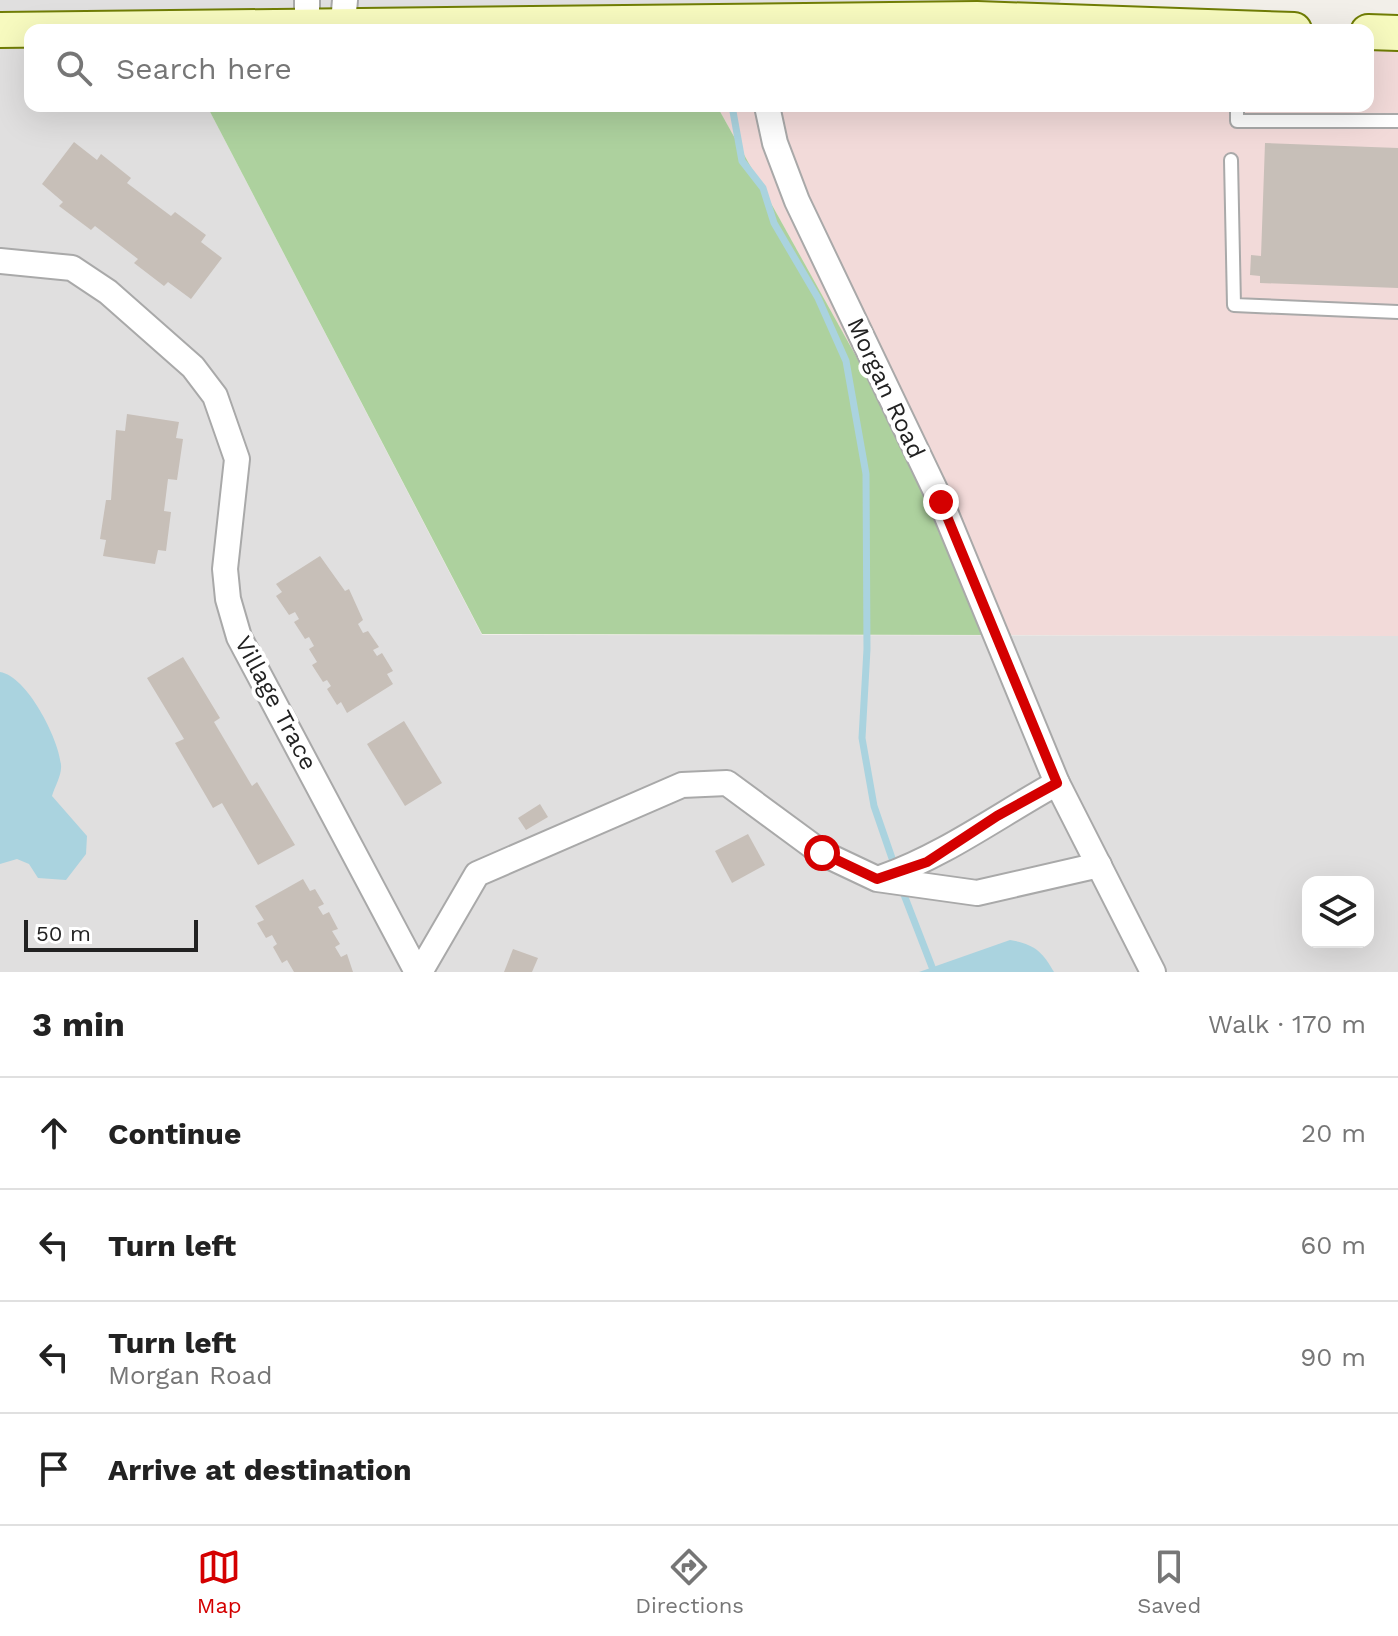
<!DOCTYPE html>
<html lang="en">
<head>
<meta charset="utf-8">
<style>
  body { margin:0; font-family:"Work Sans",sans-serif; background:#f2f2f2; color:#222 }
  .controls { position:absolute; right:24px; bottom:24px; display:grid; overflow:hidden; border-radius:16px; box-shadow:0 8px 32px #0002 }
  .controls button { width:72px; height:72px; display:grid; place-items:center; padding:0; border:0; border-bottom:2px solid #e0e0e0; background:#fff; color:#222; font:40px sans-serif }
  .scale { position:absolute; left:24px; bottom:20px; width:174px; box-sizing:border-box; padding-left:8px; border:4px solid #222; border-top:0; font-size:22px; line-height:28px; white-space:nowrap; color:#222; -webkit-text-stroke:6px #fff; paint-order:stroke }
  .stop { position:absolute; width:24px; height:24px; margin:-18px; border:6px solid #d40000; border-radius:50%; background:#fff }
  .stop.end { background:#d40000; border-color:#fff; box-shadow:0 2px 8px #0008 }
  .list { margin:0; padding:0; list-style:none }
  h2 { display:flex; justify-content:space-between; align-items:center; height:104px; margin:0; padding:0 32px; font-size:34px }
  h2 small { font-size:26px; font-weight:400; color:#767676 }
  .list li { display:grid; grid-template-columns:52px 1fr auto; gap:24px; align-items:center; box-sizing:border-box; height:112px; padding:0 32px; border-top:2px solid #e0e0e0 }
  .list b { display:block; font-size:30px; white-space:nowrap }
  .list p { margin:0; font-size:26px; white-space:nowrap; color:#767676 }
  .list em { font-size:26px; font-style:normal; color:#767676 }
  .icon { flex:none; width:44px; height:44px; fill:none; stroke:currentColor; stroke-width:2; stroke-linecap:round; stroke-linejoin:round }
  .map { position:relative; flex:none; width:1398px; height:972px; overflow:hidden }
  .search { position:absolute; background:#fff; box-shadow:0 8px 32px #0002; left:24px; right:24px; top:24px; height:88px; display:flex; align-items:center; gap:20px; box-sizing:border-box; padding:0 28px; border-radius:16px; color:#767676; font-size:30px }
  .sheet { height:552px; background:#fff }
  nav { display:flex; justify-content:space-around; align-items:center; box-sizing:border-box; height:112px; border-top:2px solid #e0e0e0; background:#fff; font-size:22px; color:#767676 }
  nav a { display:grid; justify-items:center; gap:4px }
  nav .on { color:#d40000 }
  .map>svg:first-child { display:block }
  .residential { fill:#e0dfdf; fill-rule:evenodd }
  .commercial { fill:#f2dad9 }
  .forest { fill:#add19e }
  .water { fill:#aad3df }
  .lines { fill:none; stroke-linecap:round; stroke-linejoin:round }
  .stream { stroke:#aad3df; stroke-width:7 }
  .building { fill:#c7bfb8 }
  .lane-casing { stroke:#a9a9a9; stroke-width:16 }
  .street-casing { stroke:#a9a9a9; stroke-width:28 }
  .secondary-casing { stroke:#707d05; stroke-width:38 }
  .lane { stroke:#fff; stroke-width:12 }
  .street { stroke:#fff; stroke-width:24 }
  .secondary { stroke:#f7fabf; stroke-width:34 }
  .route { stroke:#d40000; stroke-width:10 }
  .labels { text-anchor:middle; stroke-width:8; stroke-linejoin:round; paint-order:stroke }
  .street-label { font-size:24px; fill:#222; stroke:#fff }
</style>
</head>
<body>
<div class="map">
<svg width="1398" height="972" viewBox="0 0 1398 972">
  <rect width="100%" height="100%" fill="#f2efe9"/>
  <path class="residential" d="M0,0H1061L1039,30H30V106H207L482,635L1398,636V972H0ZM1308,882H1368V942H1308Z"/>
  <path class="commercial" d="M1368,51H1398V636L1011,635L717,106H1368Z"/>
  <path class="forest" d="M207,106H717L1011,635L482,634Z"/>
  <g class="water">
    <path d="M0,672C27,676 59,739 61,765C62,775 55,786 52,796L87,836L86,854L66,880L38,878L29,864L17,859L0,864Z"/>
    <path d="M1010,940C1034,944 1042,951 1054,972H919Z"/>
  </g>
  <g class="lines">
    <g class="stream">
      <path d="M732,106L742,161L763,188L774,223L818,298L846,361L866,474L867,649L862,738L874,806L895,867"/>
      <path d="M901,887L932,967"/>
    </g>
  </g>
  <g class="building">
    <path d="M74,142L97,160L101,154L131,178L127,183L171,216L175,212L206,235L201,242L222,258L191,299L168,282L164,286L134,263L138,259L95,226L91,230L59,206L63,202L42,184Z"/>
    <path d="M1265,143L1398,148V288L1260,283V276L1250,275L1251,255L1261,256Z"/>
    <path d="M127,414L179,422L176,438L183,439L177,480L168,479L164,511L171,512L166,551L158,550L155,564L103,556L106,540L100,539L106,500H111L116,430L125,431Z"/>
    <path d="M320,556L345,591L349,589L363,620L358,624L363,633L368,631L379,647L373,650L377,656L382,653L393,671L387,674L393,684L347,713L341,702L337,705L327,689L331,686L327,680L323,682L312,665L317,662L309,649L314,646L309,637L305,639L294,622L299,619L295,612L289,615L276,596L282,592L276,584Z"/>
    <path d="M183,657L220,718L214,722L252,786L257,782L295,845L258,865L222,803L213,808L175,743L184,739L147,678Z"/>
    <path d="M404,721L442,783L405,806L367,744Z"/>
    <path d="M540,804L548,817L526,830L518,818Z"/>
    <path d="M748,834L765,865L732,883L715,851Z"/>
    <path d="M303,879L310,891L315,889L324,904L318,907L323,915L329,912L338,929L332,931L340,944L335,947L341,957L347,954L353,972H294L287,960L282,963L273,947L277,944L272,935L266,938L257,923L264,920L255,906Z"/>
    <path d="M513,949L538,958L532,972H504Z"/>
  </g>
  <g class="lines">
    <g class="lane-casing">
      <g id="lane">
        <path d="M1237,106V121H1398"/>
        <path d="M1231,160L1234,305L1398,312"/>
      </g>
    </g>
    <g class="street-casing">
      <g id="street">
        <path d="M343,23L345,0"/>
        <path d="M307,24V0"/>
        <path d="M767,106L775,143L797,201L941,502L1057,783L1153,972"/>
        <path d="M0,261L72,268L108,292L193,367L215,396L237,459L225,569L228,599L239,637L417,972"/>
        <path d="M883,877C945,855 999,815 1057,783"/>
        <path d="M420,972L477,874L682,785L727,783L822,853L877,879L977,893L1099,865"/>
      </g>
    </g>
    <g class="secondary-casing">
      <g id="secondary">
        <path d="M0,30L977,19L1294,30"/>
        <path d="M1368,32L1398,33"/>
      </g>
    </g>
    <use href="#lane" class="lane"/>
    <use href="#street" class="street"/>
    <use href="#secondary" class="secondary"/>
  </g>
  <g class="lines">
    <path class="route" d="M822,853L877,879L927,862L997,816L1057,783L941,502"/>
  </g>
  <g class="labels">
    <g class="street-label">
      <text transform="translate(886 388) rotate(65)" y="8">Morgan Road</text>
      <text transform="translate(276 703) rotate(62)" y="8">Village Trace</text>
    </g>
  </g>
</svg>
<div class="controls">
<button><svg class="icon" aria-label="layers" viewBox="0 0 24 24"><path d="M12 4l9 5-9 5-9-5zM3 14l9 5 9-5"/></svg></button>
</div>
<div class="scale">50 m</div>
<div class="stop" style="left:822px;top:853px"></div>
<div class="stop end" style="left:941px;top:502px"></div>
<div class="search"><svg class="icon" aria-label="search" viewBox="0 0 24 24"><circle cx="10" cy="10" r="6"/><path d="M15 15l6 6"/></svg>Search here</div>
</div>
<section class="sheet">
<h2>3 min<small>Walk · 170 m</small></h2>
<ul class="list">
<li><svg class="icon" aria-label="ahead" viewBox="0 0 24 24"><path d="M12 20V5M6 11l6-6 6 6"/></svg><div><b>Continue</b></div><em>20 m</em></li>
<li><svg class="icon" aria-label="left" viewBox="0 0 24 24"><path d="M17 20v-9H6M10 6l-5 5 5 5"/></svg><div><b>Turn left</b></div><em>60 m</em></li>
<li><svg class="icon" aria-label="left" viewBox="0 0 24 24"><path d="M17 20v-9H6M10 6l-5 5 5 5"/></svg><div><b>Turn left</b><p>Morgan Road</p></div><em>90 m</em></li>
<li><svg class="icon" aria-label="arrive" viewBox="0 0 24 24"><path d="M6 21V4h12l-3 4 3 4H6"/></svg><div><b>Arrive at destination</b></div></li>
</ul>
</section>
<nav>
<a class="on"><svg class="icon" aria-label="map" viewBox="0 0 24 24"><path d="M3 6l6-2 6 2 6-2v14l-6 2-6-2-6 2zM9 4v14M15 6v14"/></svg>Map</a>
<a><svg class="icon" aria-label="directions" viewBox="0 0 24 24"><path d="M12 3l9 9-9 9-9-9zM9 14v-3h6M13 9l2 2-2 2"/></svg>Directions</a>
<a><svg class="icon" aria-label="saved" viewBox="0 0 24 24"><path d="M7 4h10v16l-5-4-5 4z"/></svg>Saved</a>
</nav>
</body>
</html>
